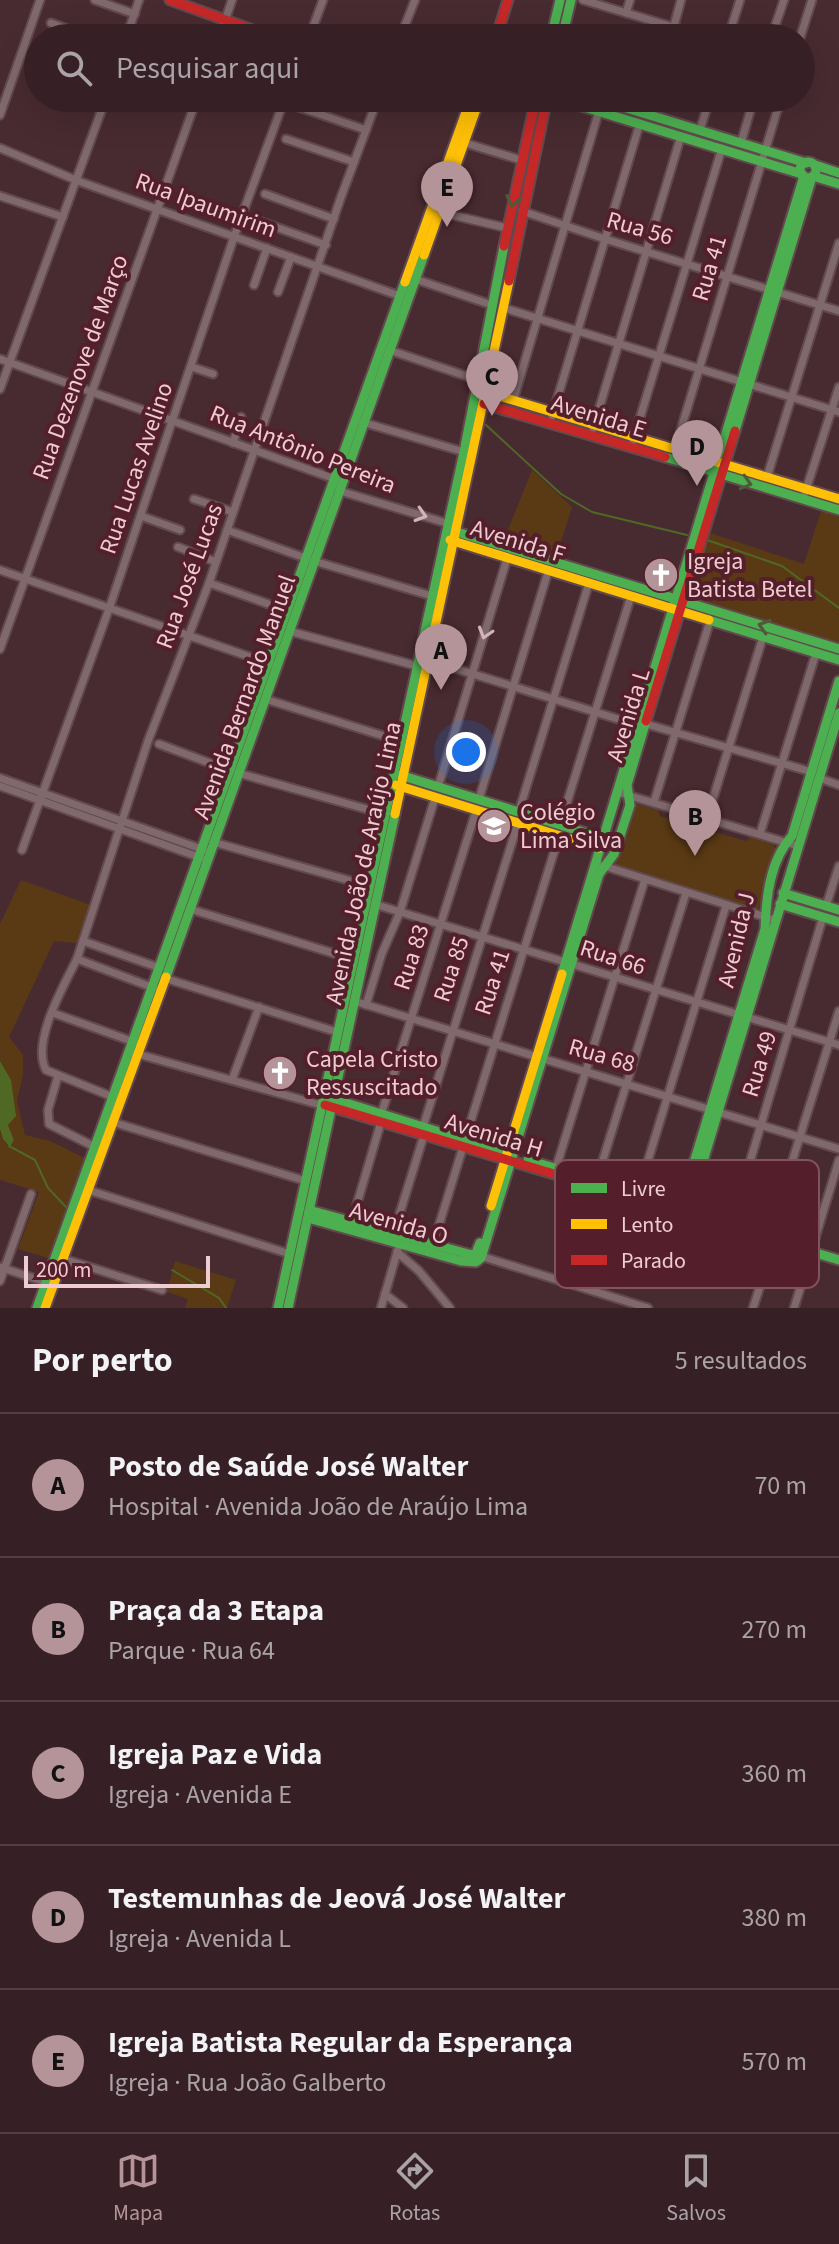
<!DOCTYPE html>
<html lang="pt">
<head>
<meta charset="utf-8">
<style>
  body { margin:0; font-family:"Source Sans 3",sans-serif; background:#3d282d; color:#f1f3f6 }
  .scale { position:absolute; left:24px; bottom:20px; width:186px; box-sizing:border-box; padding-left:8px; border:4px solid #efccd1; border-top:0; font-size:22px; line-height:28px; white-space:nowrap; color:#efccd1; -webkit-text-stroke:6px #541f2b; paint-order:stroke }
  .you { position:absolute; left:466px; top:752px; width:28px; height:28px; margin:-20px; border:6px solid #fff; border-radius:50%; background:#1a73e8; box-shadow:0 0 0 12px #1a73e833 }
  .badge { display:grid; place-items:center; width:52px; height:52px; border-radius:50%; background:#b59499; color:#111; font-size:26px; font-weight:700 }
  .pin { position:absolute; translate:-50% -66px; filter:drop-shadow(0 2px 4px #0008) }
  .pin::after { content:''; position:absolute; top:42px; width:28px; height:24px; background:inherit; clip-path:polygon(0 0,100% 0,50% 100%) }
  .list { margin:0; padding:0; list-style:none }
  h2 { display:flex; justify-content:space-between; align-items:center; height:104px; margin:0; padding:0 32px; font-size:34px }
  h2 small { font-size:26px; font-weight:400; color:#aaa3a7 }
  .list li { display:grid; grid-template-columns:52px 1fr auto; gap:24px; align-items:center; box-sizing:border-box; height:144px; padding:0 32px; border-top:2px solid #503e42 }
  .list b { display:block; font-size:30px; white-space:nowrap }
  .list p { margin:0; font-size:26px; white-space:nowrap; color:#aaa3a7 }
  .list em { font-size:26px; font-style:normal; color:#aaa3a7 }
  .icon { flex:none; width:44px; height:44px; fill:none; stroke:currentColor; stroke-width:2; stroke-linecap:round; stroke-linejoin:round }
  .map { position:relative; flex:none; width:839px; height:1308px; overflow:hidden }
  .search { position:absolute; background:#362025; box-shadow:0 8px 32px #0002; left:24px; right:24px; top:24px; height:88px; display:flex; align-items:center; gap:20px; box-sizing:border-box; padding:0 28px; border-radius:44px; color:#aaa3a7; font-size:30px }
  .sheet { height:824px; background:#362025 }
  nav { display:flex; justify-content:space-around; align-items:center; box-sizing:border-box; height:112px; border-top:2px solid #503e42; background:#362025; font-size:22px; color:#aaa3a7 }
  nav a { display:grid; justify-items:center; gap:4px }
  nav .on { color:#b59499 }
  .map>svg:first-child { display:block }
  .green { fill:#5a3a15 }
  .water { fill:#4f6824 }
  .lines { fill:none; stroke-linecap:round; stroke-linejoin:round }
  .stream { stroke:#4f6824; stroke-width:2 }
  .street-casing { stroke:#62494e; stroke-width:11 }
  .fast-casing { stroke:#62494e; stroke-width:13 }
  .slow-casing { stroke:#62494e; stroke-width:13 }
  .jam-casing { stroke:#62494e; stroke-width:13 }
  .street { stroke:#80696d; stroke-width:7 }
  .fast { stroke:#4caf50; stroke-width:9 }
  .slow { stroke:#ffc107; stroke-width:9 }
  .jam { stroke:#c62828; stroke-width:9 }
  .oneway { stroke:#51593a }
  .oneway2 { stroke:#d3b3b8 }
  .labels { text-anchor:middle; stroke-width:8; stroke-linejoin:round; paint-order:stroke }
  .street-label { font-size:24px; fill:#efccd1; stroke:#541f2b }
  .poi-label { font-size:24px; fill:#efccd1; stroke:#541f2b; text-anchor:start }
  .key { fill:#541f2b; stroke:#82535d; stroke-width:2 }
  .key-label { font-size:22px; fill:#efccd1 }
</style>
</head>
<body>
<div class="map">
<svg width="839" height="1308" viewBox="0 0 839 1308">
  <rect width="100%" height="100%" fill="#482b31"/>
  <g class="green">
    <path d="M532,470L572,507L556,558L504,540Z"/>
    <path d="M821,511L839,517V647L687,597L707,532L804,564Z"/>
    <path d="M636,804L658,810L660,816L746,841L750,837L774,845L776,851L760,907L754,911L617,867L614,862L631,807Z"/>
    <path d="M21,880L91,905L76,943L54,941L9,1037L23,1055V1074L17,1101L25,1135L50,1141L87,1159L48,1258L18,1249L39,1192L0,1180V1129L3,1139L10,1147L14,1140L8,1125L11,1080L0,1061V924Z"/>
    <path d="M175,1261L236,1280L227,1308H185L188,1299L167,1292Z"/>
  </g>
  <path class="water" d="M0,1061L11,1080L16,1116L8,1125L14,1140L10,1147L3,1139L0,1129Z"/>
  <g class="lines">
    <g class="stream">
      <path d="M486,425L561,494L592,512L687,535"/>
      <path d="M707,540L782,566L839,608"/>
      <path d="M9,1146L35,1160L48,1188L66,1207"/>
      <path d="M172,1270L219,1298L226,1308"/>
    </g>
    <g class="street-casing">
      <g id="street">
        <path d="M95,0L135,14"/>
        <path d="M583,0L710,38"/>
        <path d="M626,13L630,0"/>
        <path d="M51,23L92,38"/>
        <path d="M674,26L681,0"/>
        <path d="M126,38L139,0"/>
        <path d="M219,38L232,0"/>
        <path d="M309,38L323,0"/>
        <path d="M400,38L415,0"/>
        <path d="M728,38L740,0"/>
        <path d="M771,38L784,0"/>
        <path d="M800,38L812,0"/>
        <path d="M284,102L366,130"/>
        <path d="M0,115L40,0"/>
        <path d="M700,130L710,98"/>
        <path d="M286,139L354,162"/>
        <path d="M462,142L521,160"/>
        <path d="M741,143L754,98"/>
        <path d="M0,148L78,181L400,296"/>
        <path d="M265,194L334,219"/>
        <path d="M0,196L63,217"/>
        <path d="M522,211L605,239L839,311"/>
        <path d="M439,212L507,228"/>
        <path d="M256,220L326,245"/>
        <path d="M415,279L492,305"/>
        <path d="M254,285L267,248"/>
        <path d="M278,292L291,257"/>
        <path d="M504,308L839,412"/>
        <path d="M389,350L478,380"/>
        <path d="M0,359L335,479L340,491L453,525"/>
        <path d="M192,367L213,374"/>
        <path d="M0,389L106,98"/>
        <path d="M513,401L599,111"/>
        <path d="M552,416L640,123"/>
        <path d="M362,422L464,452"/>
        <path d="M593,429L681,136"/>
        <path d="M633,441L722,148"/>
        <path d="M233,443L241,417"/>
        <path d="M675,449L781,98"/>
        <path d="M767,477L839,243"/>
        <path d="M194,499L233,512"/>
        <path d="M803,499L839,387"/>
        <path d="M141,516L180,530"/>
        <path d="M227,530L314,561L432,596"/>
        <path d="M178,547L216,562"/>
        <path d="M0,570L276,666"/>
        <path d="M209,583L288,611"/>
        <path d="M289,631L417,666"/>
        <path d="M0,649L197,98"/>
        <path d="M428,660L637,725"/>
        <path d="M265,699L400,741"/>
        <path d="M646,724L812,772"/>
        <path d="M159,744L231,771"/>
        <path d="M238,773L384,814"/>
        <path d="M0,778L210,852"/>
        <path d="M819,778L839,785"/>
        <path d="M0,786L207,860"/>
        <path d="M438,787L507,559"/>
        <path d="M617,792L798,846"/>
        <path d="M479,799L548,572"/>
        <path d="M654,802L710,621"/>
        <path d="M519,811L589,583"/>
        <path d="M707,818L763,637"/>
        <path d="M560,825L631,596"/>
        <path d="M760,834L816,653"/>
        <path d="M213,842L369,886"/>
        <path d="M22,850L109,609L234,237L285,98"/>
        <path d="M601,865L775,920"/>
        <path d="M374,904L839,1045"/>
        <path d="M826,906L839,866"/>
        <path d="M190,909L352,959"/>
        <path d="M83,941L160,968"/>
        <path d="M77,959L154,988"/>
        <path d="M164,978L337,1032"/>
        <path d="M354,1001L839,1149"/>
        <path d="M366,1005L382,953L400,912L435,798"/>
        <path d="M53,1013L137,1043"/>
        <path d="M134,1053L321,1105"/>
        <path d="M58,1076L48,1110L49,1124L95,1147"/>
        <path d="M232,1080L259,1007"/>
        <path d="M113,1097L46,1070C31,1042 64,985 77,959L148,741L209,583L341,197L378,98"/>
        <path d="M381,1115L476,811"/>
        <path d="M109,1121L306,1181"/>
        <path d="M423,1127L518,823"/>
        <path d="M465,1140L559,836"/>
        <path d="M556,1168L645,879"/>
        <path d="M597,1179L686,893"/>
        <path d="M88,1190L290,1254"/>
        <path d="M638,1193L726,906"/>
        <path d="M352,1221L381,1122"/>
        <path d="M732,1222L823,917"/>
        <path d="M394,1232L424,1135"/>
        <path d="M770,1233L839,1011"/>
        <path d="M813,1245L839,1160"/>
        <path d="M432,1248L463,1147"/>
        <path d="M397,1252L419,1271L450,1308"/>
        <path d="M479,1253L487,1258L648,1308"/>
        <path d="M64,1259L162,1290"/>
        <path d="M0,1267L48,1283"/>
        <path d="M0,1281L31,1194"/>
        <path d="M385,1294L403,1308"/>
        <path d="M381,1308L398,1249"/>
        <path d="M753,1308L775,1240"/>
        <path d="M794,1308L812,1251"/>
      </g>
    </g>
    <g class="fast-casing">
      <g id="fast">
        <path d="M551,38L560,0"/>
        <path d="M562,38L571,0"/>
        <path d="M443,98L472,109"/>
        <path d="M555,98L802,174"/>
        <path d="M594,98L806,163"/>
        <circle cx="808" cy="170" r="8"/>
        <path d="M815,165L839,173"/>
        <path d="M813,176L839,184"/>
        <path d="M735,431L812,177"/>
        <path d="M665,457L839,510"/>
        <path d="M452,533H460L839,649"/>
        <path d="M709,620L839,660"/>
        <path d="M400,775L602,838"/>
        <path d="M783,893L839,910"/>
        <path d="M780,904L839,922"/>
        <path d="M562,974L804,176"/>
        <path d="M166,977L424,255"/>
        <path d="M330,1098L507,1153"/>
        <path d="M528,1160L686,1208"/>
        <path d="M657,1205L839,1260"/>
        <path d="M309,1210L472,1255L476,1253L480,1243"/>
        <path d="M679,1212L765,929C766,897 770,860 792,836L839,681"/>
        <path d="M687,1214L839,713"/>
        <path d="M308,1218L461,1261L476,1262L481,1258L599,874L614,854L630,805L627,785L646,721"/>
        <path d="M37,1308L405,282"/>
        <path d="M278,1308L464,452L504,246"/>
        <path d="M288,1308L395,814"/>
      </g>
    </g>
    <g class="slow-casing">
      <g id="slow">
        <path d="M424,255L480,98"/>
        <path d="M405,282L471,98"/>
        <path d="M486,392L839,499"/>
        <path d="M450,540L709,620"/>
        <path d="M396,785L599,848"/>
        <path d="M395,814L509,281"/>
        <path d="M491,1206L562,974"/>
        <path d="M45,1308L166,977"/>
      </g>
    </g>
    <g class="jam-casing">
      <g id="jam">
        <path d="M170,0L275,38"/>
        <path d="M496,38L508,0"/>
        <path d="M504,246L536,98"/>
        <path d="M509,281L547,98"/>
        <path d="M484,404L665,457"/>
        <path d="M646,721L735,431"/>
        <path d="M325,1105L657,1205"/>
      </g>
    </g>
    <use href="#street" class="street"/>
    <use href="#fast" class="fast"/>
    <use href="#slow" class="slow"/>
    <use href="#jam" class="jam"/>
  </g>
  <defs><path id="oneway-chevron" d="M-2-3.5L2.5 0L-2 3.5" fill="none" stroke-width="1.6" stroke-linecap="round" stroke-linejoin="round" transform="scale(2)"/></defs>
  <g class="oneway">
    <use href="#oneway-chevron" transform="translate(513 201) rotate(102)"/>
    <use href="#oneway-chevron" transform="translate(746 483) rotate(16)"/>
    <use href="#oneway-chevron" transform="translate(764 626) rotate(-163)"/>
  </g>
  <g class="oneway2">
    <use href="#oneway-chevron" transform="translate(421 515) rotate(17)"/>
    <use href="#oneway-chevron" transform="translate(485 633) rotate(107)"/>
  </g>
  <defs>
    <g id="church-disc" transform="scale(1.8)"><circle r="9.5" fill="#b59499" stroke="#541f2b"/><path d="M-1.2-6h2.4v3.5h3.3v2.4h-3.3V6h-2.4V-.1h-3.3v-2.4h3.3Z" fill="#fff"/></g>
    <g id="school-disc" transform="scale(1.8)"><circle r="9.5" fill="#b59499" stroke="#541f2b"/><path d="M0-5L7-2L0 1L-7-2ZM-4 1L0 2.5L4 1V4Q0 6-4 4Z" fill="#fff"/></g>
  </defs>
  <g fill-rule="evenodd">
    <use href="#church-disc" x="661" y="575"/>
    <use href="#school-disc" x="494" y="826"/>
    <use href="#church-disc" x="280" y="1073"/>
  </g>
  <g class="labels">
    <g class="street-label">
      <text transform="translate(206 205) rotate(20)" y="8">Rua Ipaumirim</text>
      <text transform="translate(640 228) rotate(16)" y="8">Rua 56</text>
      <text transform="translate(709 268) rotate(-73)" y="8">Rua 41</text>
      <text transform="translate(80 367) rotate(-70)" y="8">Rua Dezenove de Março</text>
      <text transform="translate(599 416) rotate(17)" y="8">Avenida E</text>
      <text transform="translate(303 449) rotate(22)" y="8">Rua Antônio Pereira</text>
      <text transform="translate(136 468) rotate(-71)" y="8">Rua Lucas Avelino</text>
      <text transform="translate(518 541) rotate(17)" y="8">Avenida F</text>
      <text transform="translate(189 576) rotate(-70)" y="8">Rua José Lucas</text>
      <text transform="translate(244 697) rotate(-70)" y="8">Avenida Bernardo Manuel</text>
      <text transform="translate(628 715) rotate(-73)" y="8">Avenida L</text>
      <text transform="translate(363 863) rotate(-78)" y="8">Avenida João de Araújo Lima</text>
      <text transform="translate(736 940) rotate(-77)" y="8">Avenida J</text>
      <text transform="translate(411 957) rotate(-72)" y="8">Rua 83</text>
      <text transform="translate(613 957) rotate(18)" y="8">Rua 66</text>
      <text transform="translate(451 969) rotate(-72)" y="8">Rua 85</text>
      <text transform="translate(492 982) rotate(-72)" y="8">Rua 41</text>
      <text transform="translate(602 1055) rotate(16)" y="8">Rua 68</text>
      <text transform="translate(759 1064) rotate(-73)" y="8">Rua 49</text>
      <text transform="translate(494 1135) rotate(17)" y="8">Avenida H</text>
      <text transform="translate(399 1223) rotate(16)" y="8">Avenida O</text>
    </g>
    <g class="poi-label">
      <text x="687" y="569">Igreja<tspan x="687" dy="28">Batista Betel</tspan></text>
      <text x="520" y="820">Colégio<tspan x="520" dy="28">Lima Silva</tspan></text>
      <text x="306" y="1067">Capela Cristo<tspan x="306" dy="28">Ressuscitado</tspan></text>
    </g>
  </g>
  <rect x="555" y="1160" width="264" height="128" rx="12" class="key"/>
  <rect x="571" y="1183" width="36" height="10" fill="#4caf50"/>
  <rect x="571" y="1219" width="36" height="10" fill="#ffc107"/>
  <rect x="571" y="1255" width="36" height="10" fill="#c62828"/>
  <g class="key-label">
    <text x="621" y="1196">Livre</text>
    <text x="621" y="1232">Lento</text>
    <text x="621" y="1268">Parado</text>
  </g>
</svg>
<div class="scale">200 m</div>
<div class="you"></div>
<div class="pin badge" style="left:441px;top:690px">A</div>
<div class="pin badge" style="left:695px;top:856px">B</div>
<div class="pin badge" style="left:492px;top:416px">C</div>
<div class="pin badge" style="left:697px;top:486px">D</div>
<div class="pin badge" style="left:447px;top:227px">E</div>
<div class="search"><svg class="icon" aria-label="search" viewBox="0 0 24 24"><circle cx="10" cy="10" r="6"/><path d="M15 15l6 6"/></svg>Pesquisar aqui</div>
</div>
<section class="sheet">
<h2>Por perto<small>5 resultados</small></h2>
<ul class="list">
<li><span class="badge">A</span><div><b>Posto de Saúde José Walter</b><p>Hospital · Avenida João de Araújo Lima</p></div><em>70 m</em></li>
<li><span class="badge">B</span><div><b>Praça da 3 Etapa</b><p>Parque · Rua 64</p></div><em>270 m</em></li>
<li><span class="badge">C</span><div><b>Igreja Paz e Vida</b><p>Igreja · Avenida E</p></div><em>360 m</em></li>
<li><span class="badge">D</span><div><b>Testemunhas de Jeová José Walter</b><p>Igreja · Avenida L</p></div><em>380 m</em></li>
<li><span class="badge">E</span><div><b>Igreja Batista Regular da Esperança</b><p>Igreja · Rua João Galberto</p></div><em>570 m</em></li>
</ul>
</section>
<nav>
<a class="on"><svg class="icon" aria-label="map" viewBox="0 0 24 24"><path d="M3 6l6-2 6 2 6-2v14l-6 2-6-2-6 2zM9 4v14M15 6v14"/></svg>Mapa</a>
<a><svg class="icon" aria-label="directions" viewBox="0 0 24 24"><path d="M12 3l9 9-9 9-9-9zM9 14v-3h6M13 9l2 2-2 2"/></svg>Rotas</a>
<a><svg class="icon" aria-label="saved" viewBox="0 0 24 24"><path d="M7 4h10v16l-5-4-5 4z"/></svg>Salvos</a>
</nav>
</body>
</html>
